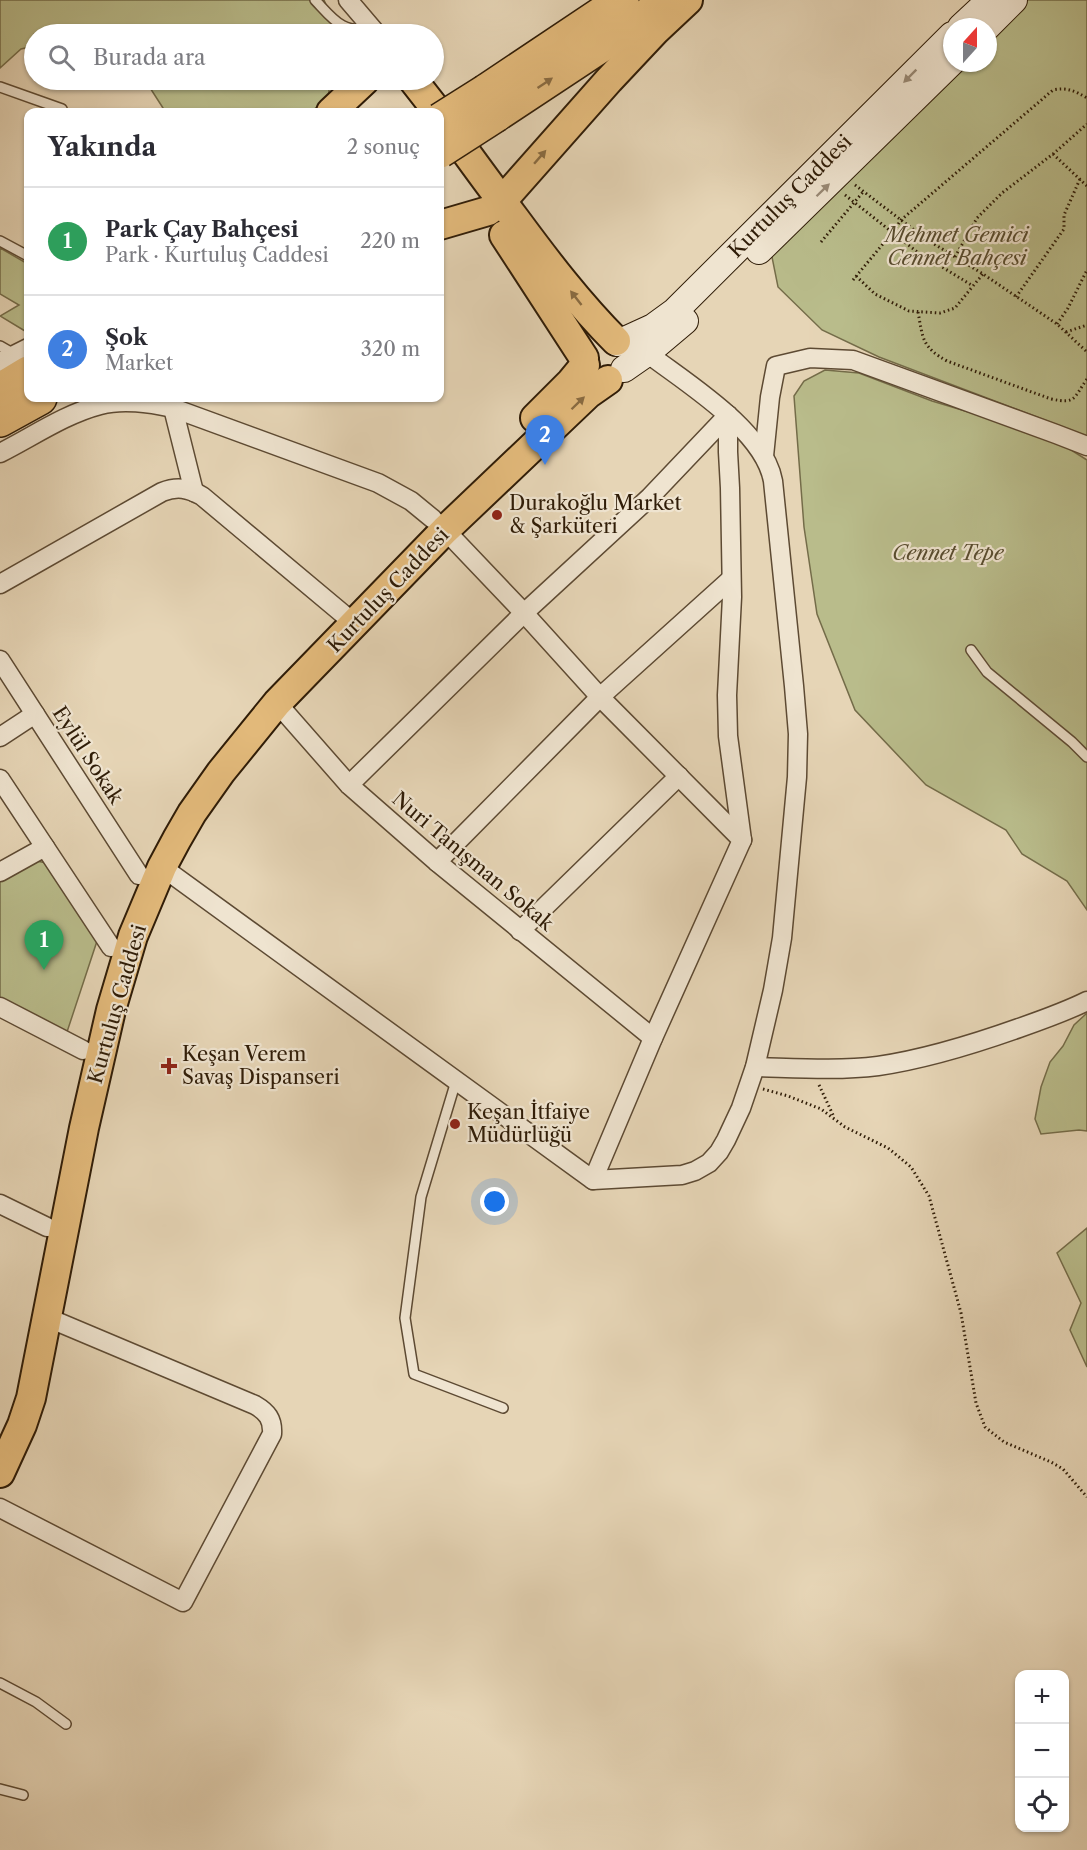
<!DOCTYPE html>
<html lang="tr">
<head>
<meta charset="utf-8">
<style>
  body { margin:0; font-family:"Libre Caslon Text",serif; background:#f2f2f3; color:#2b2b33 }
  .controls { position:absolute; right:18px; bottom:18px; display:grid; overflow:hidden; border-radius:12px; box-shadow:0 2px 4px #0004 }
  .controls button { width:54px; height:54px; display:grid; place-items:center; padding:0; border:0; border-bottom:2px solid #e1e1e2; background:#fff; color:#2b2b33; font:30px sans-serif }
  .compass { position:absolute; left:943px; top:18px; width:54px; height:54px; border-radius:50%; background:#fff; box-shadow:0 2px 4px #0004; rotate:21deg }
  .you { position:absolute; left:495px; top:1202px; width:21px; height:21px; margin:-15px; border:4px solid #fff; border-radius:50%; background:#1a73e8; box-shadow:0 0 0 9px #1a73e833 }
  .badge { display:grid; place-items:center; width:39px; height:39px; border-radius:50%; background:#b45309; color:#fff; font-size:20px; font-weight:700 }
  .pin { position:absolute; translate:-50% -50px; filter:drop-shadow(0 2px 3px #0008) }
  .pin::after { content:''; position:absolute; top:32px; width:21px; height:18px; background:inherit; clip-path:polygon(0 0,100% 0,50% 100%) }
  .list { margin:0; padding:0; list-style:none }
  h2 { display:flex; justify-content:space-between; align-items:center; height:78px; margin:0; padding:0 24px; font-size:26px }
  h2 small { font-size:20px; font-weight:400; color:#7c7c81 }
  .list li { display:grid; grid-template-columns:39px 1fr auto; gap:18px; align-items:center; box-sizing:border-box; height:108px; padding:0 24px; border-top:2px solid #e1e1e2 }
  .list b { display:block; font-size:22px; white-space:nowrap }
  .list p { margin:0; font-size:20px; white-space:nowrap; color:#7c7c81 }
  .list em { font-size:20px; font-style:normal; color:#7c7c81 }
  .icon { flex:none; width:33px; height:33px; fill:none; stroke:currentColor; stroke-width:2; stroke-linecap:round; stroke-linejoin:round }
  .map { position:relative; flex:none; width:1087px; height:1850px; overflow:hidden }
  .search { position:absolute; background:#fff; box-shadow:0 2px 4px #0004; left:24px; top:24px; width:420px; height:66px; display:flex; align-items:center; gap:15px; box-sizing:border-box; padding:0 21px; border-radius:33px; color:#7c7c81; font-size:22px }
  .panel { position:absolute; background:#fff; box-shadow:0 2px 4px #0004; left:24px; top:108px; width:420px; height:294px; border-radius:12px }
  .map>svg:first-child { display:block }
  .green { fill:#b9bc8b; stroke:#746c49; stroke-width:1.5 }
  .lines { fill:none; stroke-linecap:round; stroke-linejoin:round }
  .lane-casing { stroke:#5d4a33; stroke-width:12 }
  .street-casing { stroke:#5d4a33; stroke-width:21 }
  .secondary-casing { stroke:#2f1c07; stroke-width:28 }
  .primary-casing { stroke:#2f1c07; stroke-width:32 }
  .highway-casing { stroke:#2f1c07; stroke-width:36 }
  .path { stroke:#2f1c07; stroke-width:3; stroke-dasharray:1.5 3; stroke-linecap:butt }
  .lane { stroke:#efe4d0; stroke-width:9 }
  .street { stroke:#efe4d0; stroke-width:18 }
  .secondary { stroke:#efe4d0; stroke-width:26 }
  .primary { stroke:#e3ba7b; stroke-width:28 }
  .highway { stroke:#e3ba7b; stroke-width:33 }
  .highway-bridge-casing { stroke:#2f1c07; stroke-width:36; stroke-linecap:butt }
  .highway-bridge { stroke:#e3ba7b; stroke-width:33 }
  .oneway { fill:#998a76 }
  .oneway2 { fill:#896b41 }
  .poi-dot { fill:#8f2418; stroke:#efe4d0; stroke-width:2 }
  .labels { text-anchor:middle; stroke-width:4.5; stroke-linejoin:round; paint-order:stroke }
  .street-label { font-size:20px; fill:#2f1c07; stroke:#efe4d0 }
  .park-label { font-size:20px; font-style:italic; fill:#584c2f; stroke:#efe4d0 }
  .poi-label { font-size:20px; fill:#2f1c07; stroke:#efe4d0; text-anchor:start }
</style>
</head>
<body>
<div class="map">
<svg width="1087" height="1850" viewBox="0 0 1087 1850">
  <rect width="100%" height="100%" fill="#e6d5b6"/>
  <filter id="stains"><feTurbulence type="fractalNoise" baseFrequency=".00333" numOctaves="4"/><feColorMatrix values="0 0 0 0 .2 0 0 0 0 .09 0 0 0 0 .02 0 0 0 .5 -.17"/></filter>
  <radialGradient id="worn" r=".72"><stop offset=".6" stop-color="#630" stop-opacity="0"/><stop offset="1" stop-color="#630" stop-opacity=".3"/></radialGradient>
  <g class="green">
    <path d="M0,0H324L332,19V34H34V46L21,49L0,68Z"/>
    <path d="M1020,0H1087V436L879,357L822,330L778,287L770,247L956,63H988V32Z"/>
    <path d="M145,80H330L328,101L309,112H162L163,108Z"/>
    <path d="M0,248L28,264V329L25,331L0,316L19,305L0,294Z"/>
    <path d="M825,370L859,373L932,401L992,419L1068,448L1087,460V910L1067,881L1022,854L1006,830L926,785L855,710L817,614L804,527L794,396L804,381Z"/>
    <path d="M37,861L46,863L98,938L66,1035L0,1002V880Z"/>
    <path d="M1087,1013V1131L1079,1130L1041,1134L1035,1119L1041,1087L1050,1062L1063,1046L1074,1025Z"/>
    <path d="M1087,1228V1367L1070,1330L1081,1303L1057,1253Z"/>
  </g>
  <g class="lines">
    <g class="lane-casing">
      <g id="lane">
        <path d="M315,0C333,19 343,35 372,28"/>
        <path d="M0,87L62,109"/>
        <path d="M0,241L28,256"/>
        <path d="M0,346L14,354"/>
        <path d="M971,650L987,672L1072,742L1087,757"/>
        <path d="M456,1081L421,1197L405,1318L414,1374L503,1408"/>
        <path d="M0,1683L36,1702L66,1724"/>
        <path d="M0,1789L23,1795"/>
      </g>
    </g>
    <g class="street-casing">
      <g id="street">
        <path d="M348,0L377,34"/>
        <path d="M0,362L28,348"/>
        <path d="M173,408L194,492"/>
        <path d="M728,415V452L730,488L732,597L727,695L728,736L742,840"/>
        <path d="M0,453C32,437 65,414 100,405C123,399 149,403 173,408L378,483L411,501L433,519"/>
        <path d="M764,456L770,397L776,366L810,358L853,360L1056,434L1087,446"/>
        <path d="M445,530L524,613L600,697L742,840L653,1038L593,1180"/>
        <path d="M0,584L162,492C177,486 188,488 202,496L355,624"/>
        <path d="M0,660L139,875"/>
        <path d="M277,703L349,785L437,862L653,1038"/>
        <path d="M0,737L35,714"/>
        <path d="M0,779L111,947"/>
        <path d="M349,785L524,613L650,497L728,415"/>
        <path d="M437,862L600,697L731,579"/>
        <path d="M162,867L593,1180L682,1175L695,1171L709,1163L719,1152L726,1140L741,1108L755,1067L773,990L782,938L797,777L798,734L794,686L773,481C764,430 686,383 647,353"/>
        <path d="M0,872L45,847"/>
        <path d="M520,931L679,776"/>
        <path d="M0,1007L83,1050"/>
        <path d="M755,1067C795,1068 838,1071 878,1066C926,1059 974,1044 1019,1028C1042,1020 1065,1012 1087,1001"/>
        <path d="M0,1204L47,1227"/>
        <path d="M0,1508L183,1602L272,1434C273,1419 267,1412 255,1405L46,1317"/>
      </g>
    </g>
    <g class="secondary-casing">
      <g id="secondary">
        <path d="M961,27L990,0"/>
        <path d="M987,27L1014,0"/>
        <path d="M759,251L952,62"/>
        <path d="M618,343L653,327L675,311L952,35"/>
        <path d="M624,369L647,353L685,321"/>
      </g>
    </g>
    <g class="primary-casing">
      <g id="primary">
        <path d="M413,80L438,112"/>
        <path d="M331,112L365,80"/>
        <path d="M445,123C468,156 492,188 516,220C547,262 579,304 616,341"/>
        <path d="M440,225L488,211L502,201L609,80L656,30L688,0"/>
        <path d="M504,235L584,358"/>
        <path d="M535,418L571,382L585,365"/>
        <path d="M0,1473L22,1425L31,1398L84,1128L111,1010L133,936L162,867L177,839L192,813L221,772L277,703L445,530L588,394L608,380"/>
      </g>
    </g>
    <g class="highway-casing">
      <g id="highway">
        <path d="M486,91L622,0"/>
        <path d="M496,115L670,0"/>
        <path d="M0,390L28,373"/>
        <path d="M0,420L40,398"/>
      </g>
    </g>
    <g class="path">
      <path d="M1053,154L1087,186"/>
      <path d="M855,185L926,239L983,274L1057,324L1087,352"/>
      <path d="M845,195L916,251L973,286L983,274"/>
      <path d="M821,242L863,192"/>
      <path d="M955,257L977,218L1002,193L1053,154L1087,124"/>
      <path d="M856,276L875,294L909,311L940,313L955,308L973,286"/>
      <path d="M853,280L892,233L901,220L1053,90C1067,87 1075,91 1087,98"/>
      <path d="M1016,297L1064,229V215L1080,179"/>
      <path d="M918,312C923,339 922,347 947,361L1051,399C1076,404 1073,399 1087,379"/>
      <path d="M1057,324L1068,308L1087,270"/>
      <path d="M1066,332L1087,325"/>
      <path d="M819,1085L834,1117"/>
      <path d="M763,1089L788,1096L821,1109L845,1127L888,1148L911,1167L929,1196L961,1313L976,1403L985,1427L1004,1442L1051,1462L1063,1469L1087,1497"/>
    </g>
    <use href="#lane" class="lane"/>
    <use href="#street" class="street"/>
    <use href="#secondary" class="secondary"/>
    <use href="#primary" class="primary"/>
    <use href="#highway" class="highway"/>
    <g class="highway-bridge-casing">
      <g id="highway-bridge">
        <path d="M440,120L486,91"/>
        <path d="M440,151L496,115"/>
      </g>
    </g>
    <use href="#highway-bridge" class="highway-bridge"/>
  </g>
  <defs><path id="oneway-solid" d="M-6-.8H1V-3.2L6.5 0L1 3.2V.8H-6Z" transform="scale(1.5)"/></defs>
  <g class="oneway">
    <use href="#oneway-solid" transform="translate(910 76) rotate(135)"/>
    <use href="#oneway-solid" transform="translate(823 190) rotate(-44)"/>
  </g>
  <g class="oneway2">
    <use href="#oneway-solid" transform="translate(545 83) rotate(-34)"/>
    <use href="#oneway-solid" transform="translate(540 157) rotate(-49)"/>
    <use href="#oneway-solid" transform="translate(576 298) rotate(-128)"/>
    <use href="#oneway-solid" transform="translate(578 403) rotate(-44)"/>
  </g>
  <g class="poi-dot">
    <circle cx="497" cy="515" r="6"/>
    <path d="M166 1057h6v6h6v6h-6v6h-6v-6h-6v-6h6z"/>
    <circle cx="455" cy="1124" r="6"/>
  </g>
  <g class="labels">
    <g class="street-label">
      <text transform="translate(790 196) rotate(-45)" y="7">Kurtuluş Caddesi</text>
      <text transform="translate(388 590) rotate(-46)" y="7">Kurtuluş Caddesi</text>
      <text transform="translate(88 755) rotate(57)" y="7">Eylül Sokak</text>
      <text transform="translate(473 861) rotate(40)" y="7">Nuri Tanışman Sokak</text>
      <text transform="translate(117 1004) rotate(-74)" y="7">Kurtuluş Caddesi</text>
    </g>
    <g class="park-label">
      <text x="957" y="242">Mehmet Gemici<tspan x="957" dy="23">Cennet Bahçesi</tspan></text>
      <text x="948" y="560">Cennet Tepe</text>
    </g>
    <g class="poi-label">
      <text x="509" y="510">Durakoğlu Market<tspan x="509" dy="23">&amp; Şarküteri</tspan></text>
      <text x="182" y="1061">Keşan Verem<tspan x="182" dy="23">Savaş Dispanseri</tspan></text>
      <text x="467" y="1119">Keşan İtfaiye<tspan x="467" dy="23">Müdürlüğü</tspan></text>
    </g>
  </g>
  <rect width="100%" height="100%" filter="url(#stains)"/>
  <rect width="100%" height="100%" fill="url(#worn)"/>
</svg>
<div class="controls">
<button>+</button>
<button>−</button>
<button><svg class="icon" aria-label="locate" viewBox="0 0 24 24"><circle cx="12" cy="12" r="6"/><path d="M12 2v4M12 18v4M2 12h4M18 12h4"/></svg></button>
</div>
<svg class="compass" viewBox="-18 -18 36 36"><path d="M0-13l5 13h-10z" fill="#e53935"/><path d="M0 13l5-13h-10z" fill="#7c7c81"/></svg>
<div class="you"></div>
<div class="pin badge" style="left:44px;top:970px;background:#2e9e5b">1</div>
<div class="pin badge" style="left:545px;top:465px;background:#3f7fe0">2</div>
<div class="search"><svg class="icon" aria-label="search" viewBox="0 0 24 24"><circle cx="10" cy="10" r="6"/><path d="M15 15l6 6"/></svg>Burada ara</div>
<section class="panel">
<h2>Yakında<small>2 sonuç</small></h2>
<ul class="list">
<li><span class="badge" style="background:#2e9e5b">1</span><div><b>Park Çay Bahçesi</b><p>Park · Kurtuluş Caddesi</p></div><em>220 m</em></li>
<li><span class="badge" style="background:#3f7fe0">2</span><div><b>Şok</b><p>Market</p></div><em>320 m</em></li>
</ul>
</section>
</div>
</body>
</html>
